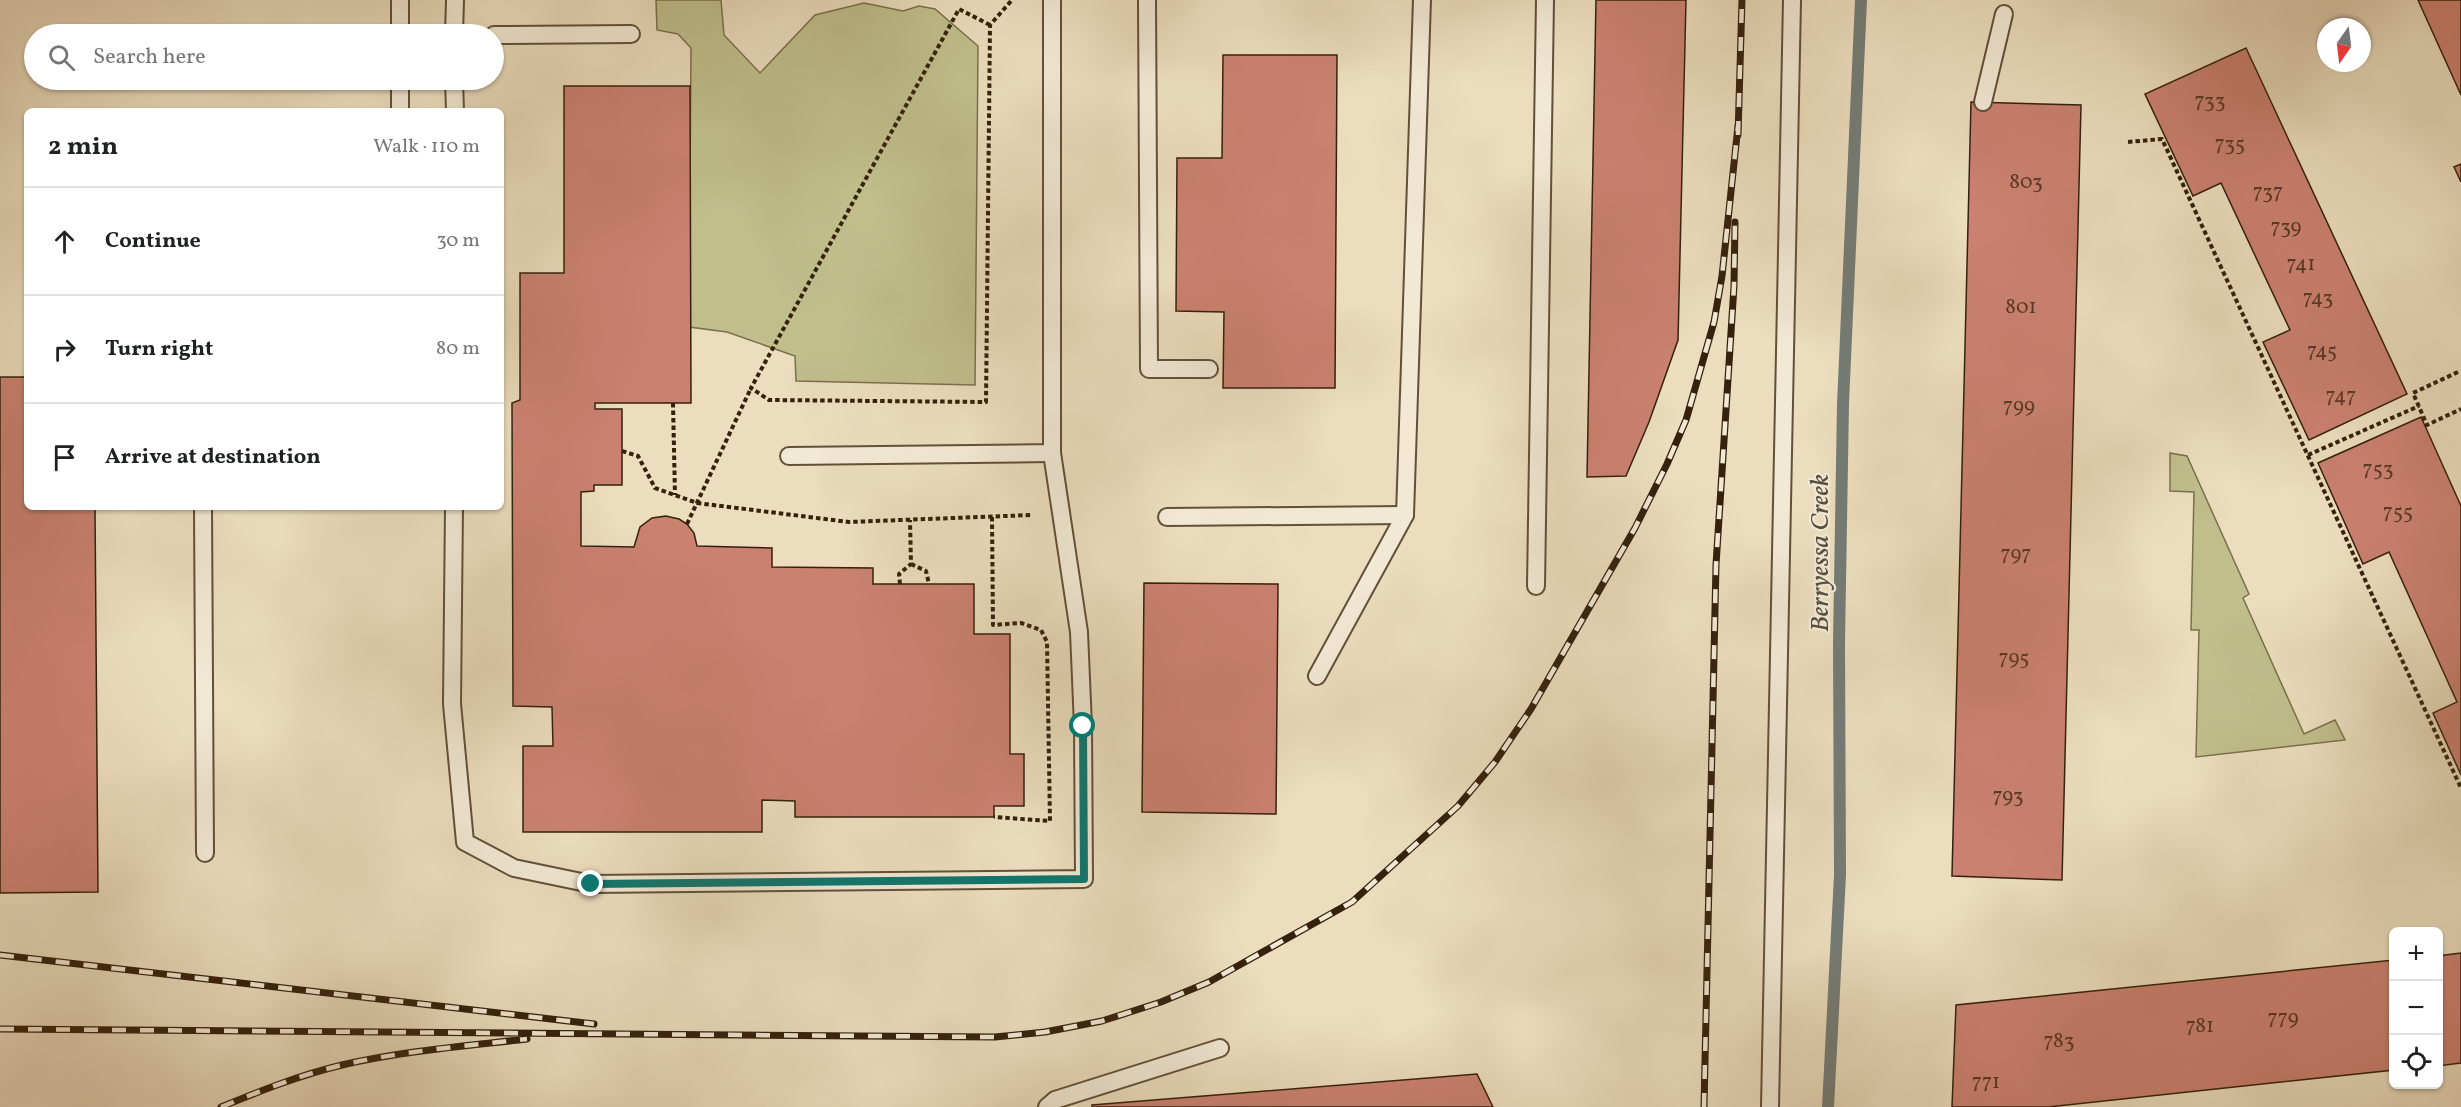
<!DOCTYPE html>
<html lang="en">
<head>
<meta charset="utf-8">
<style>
  body { margin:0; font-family:Vollkorn,serif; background:#f2f2f2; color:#202124 }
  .controls { position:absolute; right:18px; bottom:18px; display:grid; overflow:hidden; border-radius:9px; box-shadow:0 2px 4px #0004 }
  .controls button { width:54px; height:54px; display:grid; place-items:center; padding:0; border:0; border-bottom:2px solid #e0e0e0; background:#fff; color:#202124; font:30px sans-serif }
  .compass { position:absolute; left:2317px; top:18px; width:54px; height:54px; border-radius:50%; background:#fff; box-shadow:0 2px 4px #0004; rotate:194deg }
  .stop { position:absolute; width:18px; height:18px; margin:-14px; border:4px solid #0f766e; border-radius:50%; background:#fff }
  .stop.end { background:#0f766e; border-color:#fff; box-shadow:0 2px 6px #0008 }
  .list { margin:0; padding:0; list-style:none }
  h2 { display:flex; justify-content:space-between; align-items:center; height:78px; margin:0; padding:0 24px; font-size:26px }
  h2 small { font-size:20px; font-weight:400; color:#757577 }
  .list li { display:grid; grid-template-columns:39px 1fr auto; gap:18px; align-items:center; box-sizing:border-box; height:108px; padding:0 24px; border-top:2px solid #e0e0e0 }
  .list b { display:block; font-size:22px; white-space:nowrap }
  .list em { font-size:20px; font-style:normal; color:#757577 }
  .icon { flex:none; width:33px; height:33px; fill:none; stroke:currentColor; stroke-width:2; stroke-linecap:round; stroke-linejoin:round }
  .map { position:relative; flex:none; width:2461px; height:1107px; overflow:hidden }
  .search { position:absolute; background:#fff; box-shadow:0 2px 4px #0004; left:24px; top:24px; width:480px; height:66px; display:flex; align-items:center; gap:15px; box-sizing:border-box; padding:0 21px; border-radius:33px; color:#757577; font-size:22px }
  .panel { position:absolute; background:#fff; box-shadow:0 2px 4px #0004; left:24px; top:108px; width:480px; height:402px; border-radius:9px }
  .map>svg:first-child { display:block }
  .green { fill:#c0bf8c; stroke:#7a704c; stroke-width:1.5 }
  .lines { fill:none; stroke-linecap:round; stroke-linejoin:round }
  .stream { stroke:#747c76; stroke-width:12 }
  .building { fill:#ca8170; stroke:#35210c; stroke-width:1.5 }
  .lane-casing { stroke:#625038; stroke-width:20 }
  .path { stroke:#35210c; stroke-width:4; stroke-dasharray:4.5 3; stroke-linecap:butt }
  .lane { stroke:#f2e9d5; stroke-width:16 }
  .rail-casing { stroke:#35210c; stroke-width:7 }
  .rail { stroke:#f2e9d5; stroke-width:4.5; stroke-dasharray:14; stroke-linecap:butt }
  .route { stroke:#0f766e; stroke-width:8 }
  .labels { text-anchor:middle; stroke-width:4.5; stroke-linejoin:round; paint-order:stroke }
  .number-label { font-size:21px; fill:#5a3925 }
  .water-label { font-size:26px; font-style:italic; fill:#544e41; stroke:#f2e9d5 }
</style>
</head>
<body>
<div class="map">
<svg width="2461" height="1107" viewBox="0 0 2461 1107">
  <rect width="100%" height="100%" fill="#ebddbe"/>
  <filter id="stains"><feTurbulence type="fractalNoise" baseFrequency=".00333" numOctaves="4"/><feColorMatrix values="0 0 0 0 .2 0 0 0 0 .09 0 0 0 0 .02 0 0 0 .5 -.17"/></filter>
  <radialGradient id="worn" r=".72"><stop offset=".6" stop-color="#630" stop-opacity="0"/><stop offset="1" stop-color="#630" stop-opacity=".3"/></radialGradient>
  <g class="green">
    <path d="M656,0H721L724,35L760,73L815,15L864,3L903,11L919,6L935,9L978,46L975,385L796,381L795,356L727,332L689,327L691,48L678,34L657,30Z"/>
    <path d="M2170,453L2187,456L2249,594L2243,598L2304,734L2335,720L2345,740L2196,757L2199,630H2191L2194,492L2170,491Z"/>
  </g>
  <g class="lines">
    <path class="stream" d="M1828,1107L1840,875L1839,643L1843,404L1861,0"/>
  </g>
  <g class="building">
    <path d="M1596,0H1686L1678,340L1649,422L1626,476L1587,477Z"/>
    <path d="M2418,0H2461V95Z"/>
    <path d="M2246,48L2407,394L2309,440L2263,342L2290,330L2221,183L2193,196L2145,94Z"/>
    <path d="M1223,55H1337L1335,388H1223L1224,312L1176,311L1177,158H1222Z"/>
    <path d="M564,86H690L691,403H595V409H622V485H594V491L581,492V546L634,547L640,527L652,518L666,516L679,519L687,524L694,533L697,546L772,548V567L873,568V584H974V634H1010V754H1024V806H994V817H795V801L762,800V832H523V746H553L552,707L513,706L512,403L520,400V273H564Z"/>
    <path d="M1971,102L2081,105L2062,880L1952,876Z"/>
    <path d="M2461,164V182L2454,167Z"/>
    <path d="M0,377H27V507H95L98,892L0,893Z"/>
    <path d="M2421,417L2461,506V775L2433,713L2457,702L2389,552L2363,564L2318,463Z"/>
    <path d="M1144,583L1278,584L1276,814L1142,812Z"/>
    <path d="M2461,953V1063L2438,1066V956Z"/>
    <path d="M2394,960V1070L2048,1107H1952L1956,1005Z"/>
    <path d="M1477,1074L1493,1107H1092V1105Z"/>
  </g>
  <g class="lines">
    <g class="lane-casing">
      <g id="lane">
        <path d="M1147,0L1149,369H1209"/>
        <path d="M400,34V0"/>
        <path d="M454,34L455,0"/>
        <path d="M494,35L631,34"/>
        <path d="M454,80L455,111"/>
        <path d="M1983,102L2004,14"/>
        <path d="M400,111V80"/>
        <path d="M789,456L1052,453V0"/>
        <path d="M203,507L205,853"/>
        <path d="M454,507L452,704L465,842L514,868L591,884L1084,879L1083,726L1079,632L1052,453"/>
        <path d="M1167,517L1405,515"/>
        <path d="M1536,586L1545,0"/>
        <path d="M1317,676L1405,515L1422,0"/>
        <path d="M1047,1107L1055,1100L1220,1048"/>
        <path d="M1770,1107L1792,0"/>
      </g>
    </g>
    <g class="path">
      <path d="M990,25L959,9L751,388L769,400L986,402L990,25L1012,0"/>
      <path d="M2128,142L2162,139L2461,788"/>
      <path d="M2458,372L2413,393L2427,425L2461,409"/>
      <path d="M673,403L675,495"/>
      <path d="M622,451L638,456L655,488L697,503L849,522L1032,515"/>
      <path d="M2308,455L2419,406"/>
      <path d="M992,517L993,625L1021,623L1041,630L1047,642L1050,821L994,817"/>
      <path d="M687,524L751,388"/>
      <path d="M911,564L926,571L929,584"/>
      <path d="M900,584L899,574L911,564L910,520"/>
    </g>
    <use href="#lane" class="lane"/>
    <g class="rail-casing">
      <g id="rail">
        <path d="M1738,135L1742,0"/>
        <path d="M0,955L594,1024"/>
        <path d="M0,1029L995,1037L1045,1032L1102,1021L1161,1002L1209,982L1352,902L1458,806L1495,762L1531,709L1635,528L1667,464L1686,420L1714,322L1722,276L1738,126"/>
        <path d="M221,1107C260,1091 300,1075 342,1065C402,1051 466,1046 527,1039"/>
        <path d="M1704,1107L1716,565L1734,286L1735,222"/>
      </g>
    </g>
    <use href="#rail" class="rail"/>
  </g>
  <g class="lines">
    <path class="route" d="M591,884L1084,879L1083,726"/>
  </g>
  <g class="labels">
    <g class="number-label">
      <text x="2210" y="107">733</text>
      <text x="2230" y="150">735</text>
      <text x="2026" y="188">803</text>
      <text x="2268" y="198">737</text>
      <text x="2286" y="233">739</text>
      <text x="2301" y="270">741</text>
      <text x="2318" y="304">743</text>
      <text x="2021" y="313">801</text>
      <text x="2322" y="357">745</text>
      <text x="2341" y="402">747</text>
      <text x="2019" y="412">799</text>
      <text x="2378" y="475">753</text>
      <text x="2398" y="518">755</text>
      <text x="2016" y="560">797</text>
      <text x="2014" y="664">795</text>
      <text x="2008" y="802">793</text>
      <text x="2283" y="1024">779</text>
      <text x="2200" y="1032">781</text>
      <text x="2059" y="1047">783</text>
      <text x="1986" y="1088">771</text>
    </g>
    <g class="water-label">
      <text transform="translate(1819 553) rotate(-90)" y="9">Berryessa Creek</text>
    </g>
  </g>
  <rect width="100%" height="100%" filter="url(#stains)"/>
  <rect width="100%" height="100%" fill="url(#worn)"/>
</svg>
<div class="controls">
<button>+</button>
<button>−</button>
<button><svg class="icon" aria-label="locate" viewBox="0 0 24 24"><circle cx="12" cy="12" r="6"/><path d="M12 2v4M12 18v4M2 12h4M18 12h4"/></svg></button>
</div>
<svg class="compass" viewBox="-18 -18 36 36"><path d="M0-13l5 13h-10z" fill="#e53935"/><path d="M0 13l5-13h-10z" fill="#757577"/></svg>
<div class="stop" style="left:1083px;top:726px"></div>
<div class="stop end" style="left:591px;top:884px"></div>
<div class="search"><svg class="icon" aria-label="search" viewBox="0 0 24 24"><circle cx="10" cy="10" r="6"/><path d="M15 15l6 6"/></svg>Search here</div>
<section class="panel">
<h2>2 min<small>Walk · 110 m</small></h2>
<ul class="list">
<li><svg class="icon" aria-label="ahead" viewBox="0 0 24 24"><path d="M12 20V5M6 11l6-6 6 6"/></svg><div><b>Continue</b></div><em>30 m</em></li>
<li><svg class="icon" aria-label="right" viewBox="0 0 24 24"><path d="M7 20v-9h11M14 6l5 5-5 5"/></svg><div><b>Turn right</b></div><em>80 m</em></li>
<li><svg class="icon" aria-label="arrive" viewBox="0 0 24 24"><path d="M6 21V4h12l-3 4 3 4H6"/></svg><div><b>Arrive at destination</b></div></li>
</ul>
</section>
</div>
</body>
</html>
